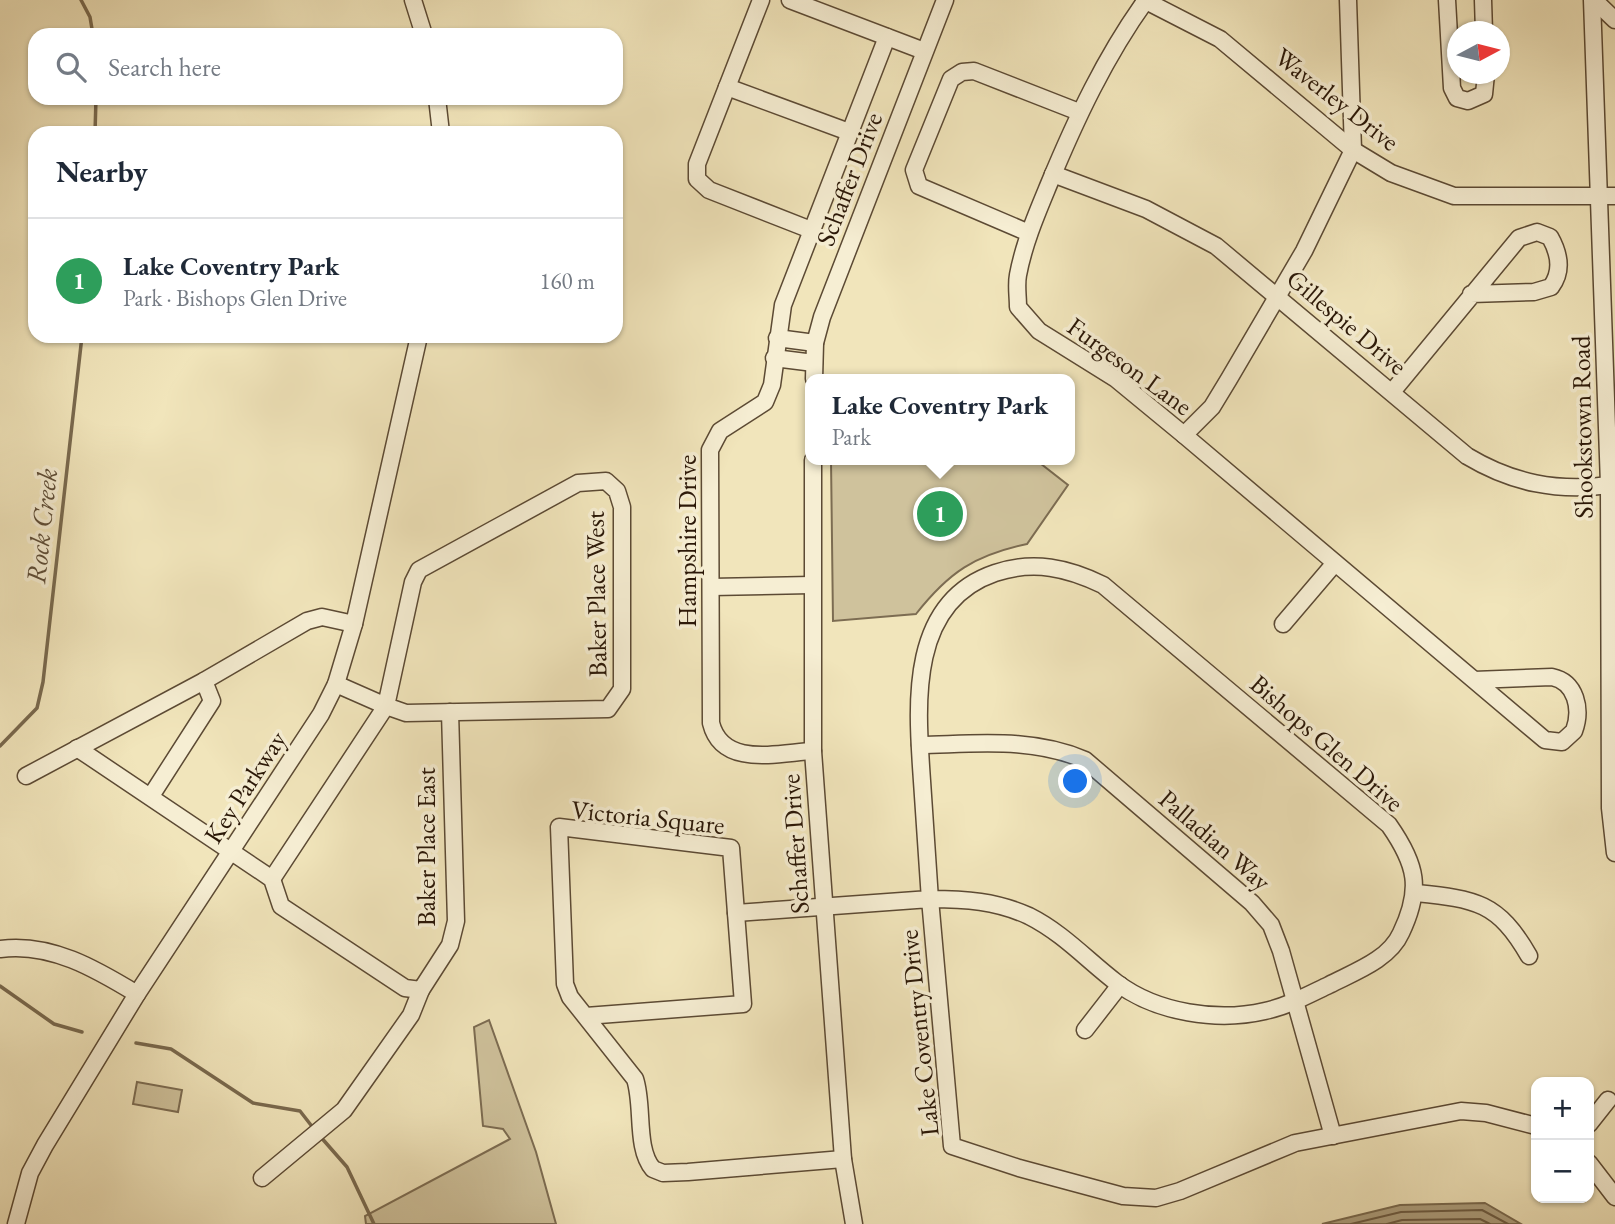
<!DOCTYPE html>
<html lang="en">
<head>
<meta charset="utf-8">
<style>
  body { margin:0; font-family:"EB Garamond",serif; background:#f6f6f7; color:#1f2937 }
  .controls { position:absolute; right:21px; bottom:21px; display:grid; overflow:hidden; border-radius:14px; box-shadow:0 2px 5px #0004 }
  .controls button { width:63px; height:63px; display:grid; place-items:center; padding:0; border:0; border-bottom:2px solid #e0e1e3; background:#fff; color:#1f2937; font:35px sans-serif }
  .compass { position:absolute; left:1447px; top:21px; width:63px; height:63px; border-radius:50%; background:#fff; box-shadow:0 2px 5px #0004; rotate:83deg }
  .you { position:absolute; left:1076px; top:782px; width:24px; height:24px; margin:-18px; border:5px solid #fff; border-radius:50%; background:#1a73e8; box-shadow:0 0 0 10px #1a73e833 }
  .badge { display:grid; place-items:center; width:46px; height:46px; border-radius:50%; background:#111827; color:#fff; font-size:23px; font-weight:700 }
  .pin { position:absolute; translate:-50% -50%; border:4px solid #fff; box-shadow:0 2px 7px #0006 }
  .popup { position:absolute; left:805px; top:374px; width:270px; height:91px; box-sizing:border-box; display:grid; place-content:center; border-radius:14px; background:#fff; filter:drop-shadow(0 2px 5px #0005); font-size:23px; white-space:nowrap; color:#747a83 }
  .popup b { font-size:26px; color:#1f2937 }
  .popup::after { content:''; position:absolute; left:50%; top:100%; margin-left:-14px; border:14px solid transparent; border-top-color:#fff }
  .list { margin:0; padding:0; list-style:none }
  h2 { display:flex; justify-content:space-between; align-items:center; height:91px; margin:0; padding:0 28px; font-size:30px }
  h2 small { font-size:23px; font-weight:400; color:#747a83 }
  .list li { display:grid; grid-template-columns:46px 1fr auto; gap:21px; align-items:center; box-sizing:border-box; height:126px; padding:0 28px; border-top:2px solid #e0e1e3 }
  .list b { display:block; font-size:26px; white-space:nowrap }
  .list p { margin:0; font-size:23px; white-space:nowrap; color:#747a83 }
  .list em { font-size:23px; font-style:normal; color:#747a83 }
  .icon { flex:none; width:38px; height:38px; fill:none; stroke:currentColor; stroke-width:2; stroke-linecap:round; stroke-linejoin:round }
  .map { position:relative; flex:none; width:1615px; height:1224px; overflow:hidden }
  .search { position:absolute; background:#fff; box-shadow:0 2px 5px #0004; left:28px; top:28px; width:595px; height:77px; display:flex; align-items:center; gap:18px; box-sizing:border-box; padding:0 24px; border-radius:21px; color:#747a83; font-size:26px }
  .panel { position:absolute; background:#fff; box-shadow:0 2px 5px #0004; left:28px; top:126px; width:595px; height:217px; border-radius:21px }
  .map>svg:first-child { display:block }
  .green { fill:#cfc29c; stroke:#7c6c52; stroke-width:2 }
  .water { fill:#ad9f7e; stroke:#79694e; stroke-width:2 }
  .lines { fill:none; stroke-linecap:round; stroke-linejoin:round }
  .shore { stroke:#6c5b42; stroke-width:2 }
  .stream { stroke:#79694e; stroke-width:3.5 }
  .minor-casing { stroke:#5c4a34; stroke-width:19 }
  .minor { stroke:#f6eed3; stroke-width:16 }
  .labels { text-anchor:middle; stroke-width:7; stroke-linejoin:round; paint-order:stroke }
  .street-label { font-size:26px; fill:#2a1707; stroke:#f6eed3 }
  .water-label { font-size:28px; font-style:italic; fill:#5e4d37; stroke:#f6eed3 }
</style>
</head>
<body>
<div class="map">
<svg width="1615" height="1224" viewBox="0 0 1615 1224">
  <rect width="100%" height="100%" fill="#f1e5bb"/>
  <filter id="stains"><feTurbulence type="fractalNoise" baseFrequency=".00286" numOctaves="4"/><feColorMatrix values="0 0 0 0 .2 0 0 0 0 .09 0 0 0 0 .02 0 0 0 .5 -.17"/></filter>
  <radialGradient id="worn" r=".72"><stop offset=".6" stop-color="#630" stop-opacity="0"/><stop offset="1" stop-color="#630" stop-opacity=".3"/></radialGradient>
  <g class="green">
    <path d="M831,460H1036L1068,485L1027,544C975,555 949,572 916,614L833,621Z"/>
    <path d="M489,1020L536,1152L556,1224H366L365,1216L510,1139L503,1129L483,1126L474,1027Z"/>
    <path d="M137,1082L182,1090L178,1112L133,1104Z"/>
  </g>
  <path class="water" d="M1485,1203L1521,1224H1322L1400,1205Z"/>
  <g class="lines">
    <g class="shore">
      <path d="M1351,1224L1401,1212L1482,1210L1508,1224"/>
      <path d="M1387,1224L1402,1220L1480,1219L1490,1224"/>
    </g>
    <g class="stream">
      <path d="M81,0L90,17L93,35"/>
      <path d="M95,133L96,98"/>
      <path d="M0,746L37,708L43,682L82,336"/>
      <path d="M0,986L54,1024L82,1032"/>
      <path d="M136,1043L171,1049L253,1103L300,1111L314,1129"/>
      <path d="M319,1135L347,1167L374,1224"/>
    </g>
    <g class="minor-casing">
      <g id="minor">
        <path d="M413,0L424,35"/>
        <path d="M761,0L697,164V179L709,190L811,230"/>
        <path d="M790,0L924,51"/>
        <path d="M1144,0L1220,39L1353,150L1391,173L1454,196H1615"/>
        <path d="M1146,0C1105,57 1076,119 1049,184C1037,213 1024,243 1018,275C1016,285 1018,296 1018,307L1039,331L1116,379L1184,435L1545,740L1562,742L1574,731C1582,709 1576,682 1552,677L1474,680"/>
        <path d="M1447,0L1452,88L1457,98L1468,101L1484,94L1486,74"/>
        <path d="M1483,0L1484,32"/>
        <path d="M1592,0L1609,485L1610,808L1615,853"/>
        <path d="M1594,0L1615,20"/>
        <path d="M727,87L849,132"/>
        <path d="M437,98L441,133"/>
        <path d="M1053,174L1146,209L1216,246L1467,456C1512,483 1557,492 1609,485"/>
        <path d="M1029,233L919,186L914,170L951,79L962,72L974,71L1079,112"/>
        <path d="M777,338L815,343"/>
        <path d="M774,358L814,363"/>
        <path d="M814,379L815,343L822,317L945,0"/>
        <path d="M1392,392L1519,238L1537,232L1550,237C1559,253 1563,271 1551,287L1534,292L1471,294"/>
        <path d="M1184,435L1212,407L1229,379L1304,251L1353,150L1348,0"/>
        <path d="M813,460V751L843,1159L854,1224"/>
        <path d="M711,587L811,585"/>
        <path d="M1283,624L1335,563"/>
        <path d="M920,745C976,744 1032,737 1085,760L1252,903L1271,925L1281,951L1333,1136"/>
        <path d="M77,748L272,879L281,906L405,988L421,990L450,945L456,921L450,712"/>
        <path d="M813,751C777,753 722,768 711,723L710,450L720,431L765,402L772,385L783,305L887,37"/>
        <path d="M26,776L204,681L307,621L322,617L354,624"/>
        <path d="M151,796L212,701L204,681"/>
        <path d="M272,879L386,706L406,713L608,709L622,689V507L617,491L606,481L578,483L419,570L413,582L386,706L336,684"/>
        <path d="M1416,893C1476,899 1498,902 1529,956"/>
        <path d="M736,913L930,899C927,860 925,821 922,781C917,707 907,603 995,573C1034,560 1068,568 1103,585L1389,825C1417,865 1422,889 1401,933C1389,960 1354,972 1329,985C1308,995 1288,1006 1265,1011C1218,1022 1157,1013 1117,983C1088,961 1063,933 1029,916C996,901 965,899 930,899L952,1146L1019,1168L1123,1196L1156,1198L1180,1191L1295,1143L1461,1111L1486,1113L1536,1126"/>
        <path d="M0,949C50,942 96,969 137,994"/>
        <path d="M586,1016L743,1004L731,848L559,827L565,984L570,997L635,1079C644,1106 635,1148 653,1169L663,1173L688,1172L843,1159"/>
        <path d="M1085,1030L1120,985"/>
        <path d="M1589,1124L1608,1100"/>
        <path d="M1589,1163L1615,1197"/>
        <path d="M262,1178L344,1110L411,1015L421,990"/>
        <path d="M16,1224L30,1173L45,1145L137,994L321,714L336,684L354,624L419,336"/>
      </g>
    </g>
    <use href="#minor" class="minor"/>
  </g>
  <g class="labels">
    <g class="street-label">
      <text transform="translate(1337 99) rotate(38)" y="9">Waverley Drive</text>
      <text transform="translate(849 179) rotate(-69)" y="9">Schaffer Drive</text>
      <text transform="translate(1347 322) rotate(40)" y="9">Gillespie Drive</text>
      <text transform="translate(1130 366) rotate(36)" y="9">Furgeson Lane</text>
      <text transform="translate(1582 427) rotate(-91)" y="9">Shookstown Road</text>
      <text transform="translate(687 541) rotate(-90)" y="9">Hampshire Drive</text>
      <text transform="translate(596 594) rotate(-91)" y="9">Baker Place West</text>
      <text transform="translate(1327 743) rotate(41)" y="9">Bishops Glen Drive</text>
      <text transform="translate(245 787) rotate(-57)" y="9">Key Parkway</text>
      <text transform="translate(648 817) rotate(6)" y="9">Victoria Square</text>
      <text transform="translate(1215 840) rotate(41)" y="9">Palladian Way</text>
      <text transform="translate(795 844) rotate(-94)" y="9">Schaffer Drive</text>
      <text transform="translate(426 847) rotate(-90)" y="9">Baker Place East</text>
      <text transform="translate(919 1033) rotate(-96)" y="9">Lake Coventry Drive</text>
    </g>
    <g class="water-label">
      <text transform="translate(41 526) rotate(-84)" y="10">Rock Creek</text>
    </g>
  </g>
  <rect width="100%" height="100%" filter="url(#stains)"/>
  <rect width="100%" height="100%" fill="url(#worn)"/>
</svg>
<div class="controls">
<button>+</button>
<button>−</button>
</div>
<svg class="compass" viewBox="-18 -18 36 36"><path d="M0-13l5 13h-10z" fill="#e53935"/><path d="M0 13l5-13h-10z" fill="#747a83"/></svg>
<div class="you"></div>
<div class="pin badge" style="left:940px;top:514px;background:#2e9e5b">1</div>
<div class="popup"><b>Lake Coventry Park</b>Park</div>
<div class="search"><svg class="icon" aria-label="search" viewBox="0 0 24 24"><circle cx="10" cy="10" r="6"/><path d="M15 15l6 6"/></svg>Search here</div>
<section class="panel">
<h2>Nearby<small></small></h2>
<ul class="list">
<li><span class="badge" style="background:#2e9e5b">1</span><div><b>Lake Coventry Park</b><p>Park · Bishops Glen Drive</p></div><em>160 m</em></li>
</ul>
</section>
</div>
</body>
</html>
